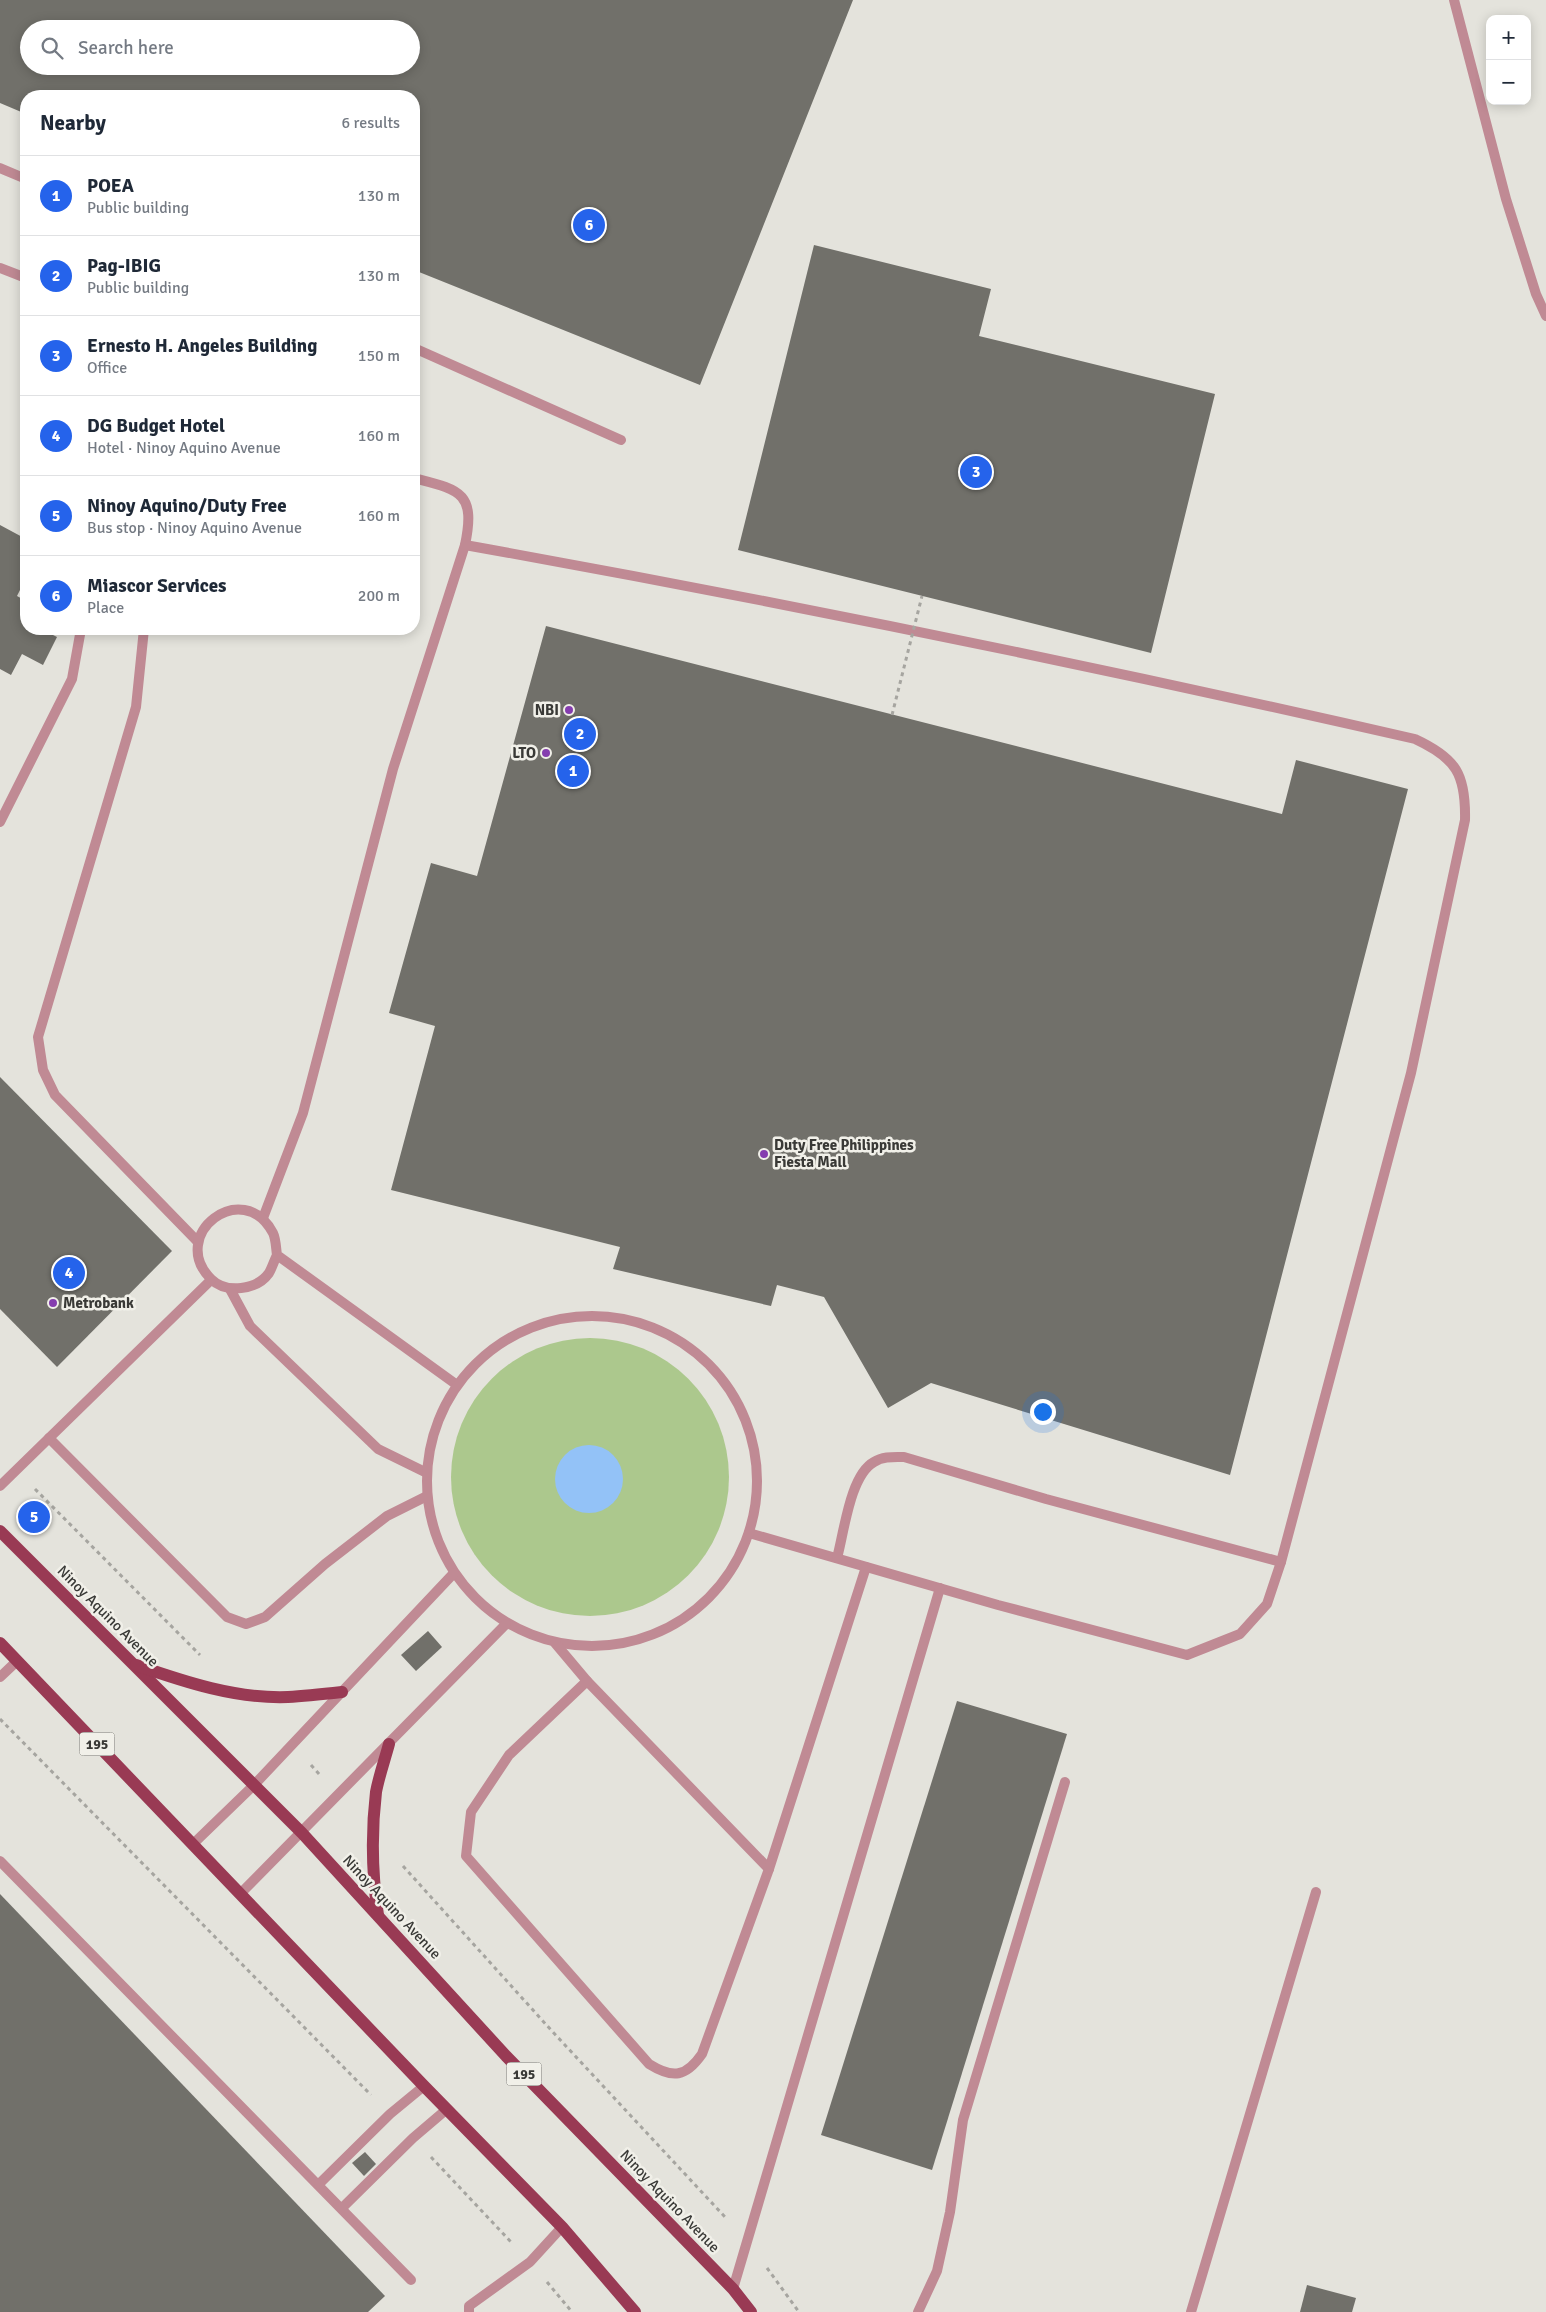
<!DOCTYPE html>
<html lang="en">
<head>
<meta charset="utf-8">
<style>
  body { margin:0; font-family:Signika,sans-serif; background:#f6f6f7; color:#1f2937 }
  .controls { position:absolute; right:15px; top:15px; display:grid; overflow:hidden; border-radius:10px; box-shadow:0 2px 12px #0003 }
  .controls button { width:45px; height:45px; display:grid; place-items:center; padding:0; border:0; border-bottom:1px solid #e0e1e3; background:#fff; color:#1f2937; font:25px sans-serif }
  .you { position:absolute; left:1042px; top:1411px; width:18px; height:18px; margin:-12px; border:4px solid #fff; border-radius:50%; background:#1a73e8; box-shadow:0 0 0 8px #1a73e833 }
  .badge { display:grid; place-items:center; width:32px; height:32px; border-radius:50%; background:#2563eb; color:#fff; font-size:16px; font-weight:700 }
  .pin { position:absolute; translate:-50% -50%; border:2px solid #fff; box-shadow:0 1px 5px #0006 }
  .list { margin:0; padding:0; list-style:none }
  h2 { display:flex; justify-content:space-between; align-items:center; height:65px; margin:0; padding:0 20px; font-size:21px }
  h2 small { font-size:16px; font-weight:400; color:#747a83 }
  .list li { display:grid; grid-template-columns:32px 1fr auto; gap:15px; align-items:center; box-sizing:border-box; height:80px; padding:0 20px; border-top:1px solid #e0e1e3 }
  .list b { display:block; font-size:19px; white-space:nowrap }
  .list p { margin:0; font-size:16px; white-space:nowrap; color:#747a83 }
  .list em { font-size:16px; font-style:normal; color:#747a83 }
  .icon { flex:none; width:28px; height:28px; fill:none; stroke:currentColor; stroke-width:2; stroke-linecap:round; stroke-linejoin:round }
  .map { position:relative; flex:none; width:1546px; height:2312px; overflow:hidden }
  .search { position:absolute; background:#fff; box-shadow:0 2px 12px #0003; left:20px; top:20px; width:400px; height:55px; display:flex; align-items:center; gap:12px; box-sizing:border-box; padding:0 18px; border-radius:28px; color:#747a83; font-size:19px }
  .panel { position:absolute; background:#fff; box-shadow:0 2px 12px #0003; left:20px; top:90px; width:400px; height:545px; border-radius:20px }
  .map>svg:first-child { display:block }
  .green { fill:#acc88d }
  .water { fill:#93c2f7 }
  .building { fill:#71706a; fill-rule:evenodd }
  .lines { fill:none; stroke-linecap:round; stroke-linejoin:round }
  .path { stroke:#a6a5a0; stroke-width:3; stroke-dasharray:4 4; stroke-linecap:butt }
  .service { stroke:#c08a94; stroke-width:10 }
  .primary { stroke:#993a54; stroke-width:12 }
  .path-bridge { stroke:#a6a5a0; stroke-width:3; stroke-dasharray:4 4; stroke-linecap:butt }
  .poi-dot { fill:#853daf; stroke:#f1f0e9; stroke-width:2 }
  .labels { text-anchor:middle; stroke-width:5; stroke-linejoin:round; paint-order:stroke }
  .shield { fill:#f1f0e9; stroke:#70706c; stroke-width:1 }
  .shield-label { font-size:14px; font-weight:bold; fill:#393936 }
  .poi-label { font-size:15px; font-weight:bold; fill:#393936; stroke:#f1f0e9; text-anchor:end }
  .street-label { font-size:15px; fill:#393936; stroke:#f1f0e9 }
</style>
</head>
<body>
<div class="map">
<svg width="1546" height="2312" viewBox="0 0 1546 2312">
  <rect width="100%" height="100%" fill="#e4e3dc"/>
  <circle class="green" cx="590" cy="1477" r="139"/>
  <circle class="water" cx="589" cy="1479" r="34"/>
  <g class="building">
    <path d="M0,0H853L700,385L414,270V96H26V114L0,103ZM29,29H411V66H29Z"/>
    <path d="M814,245L991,289L979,336L1215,394L1151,653L738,550Z"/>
    <path d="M0,525L26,539V578L17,596L26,601V629H41L57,637L43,665L22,654L11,675L0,669Z"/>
    <path d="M546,626L1282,814L1296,760L1408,789L1230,1475L931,1383L888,1408L824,1297L777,1285L771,1306L613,1269L620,1247L391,1190L435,1026L389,1013L431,863L477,876Z"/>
    <path d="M0,1077L172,1251L57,1367L0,1309Z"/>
    <path d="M428,1631L442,1647L416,1671L401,1655Z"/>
    <path d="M957,1701L1067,1734L932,2170L821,2135Z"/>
    <path d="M0,1894L385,2296L368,2312H0Z"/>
    <path d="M365,2152L376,2164L364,2176L352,2163Z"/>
    <path d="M1307,2285L1356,2298L1352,2312H1300Z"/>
  </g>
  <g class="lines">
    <g class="path">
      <path d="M35,1489L200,1655"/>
      <path d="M0,1719L371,2095"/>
      <path d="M311,1765L320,1775"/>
      <path d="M403,1866L551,2030L725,2217"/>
      <path d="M431,2157L511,2242"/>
      <path d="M767,2268L799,2312"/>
      <path d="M547,2282L572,2312"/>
    </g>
    <g class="service">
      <path d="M1454,0L1506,199L1536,294L1546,316"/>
      <path d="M0,168L26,179"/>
      <path d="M0,268L26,278"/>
      <path d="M414,348L621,440"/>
      <path d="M465,545C783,602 1100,667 1415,739C1456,758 1466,774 1465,820L1411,1073L1281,1562L1267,1604L1240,1634L1187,1655L998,1605L749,1533"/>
      <path d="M144,629L136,707L38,1037L43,1070L55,1095L198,1242"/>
      <path d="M0,822L72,679L81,629"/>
      <path d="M263,1218L303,1113L393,769L465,545C476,492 460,490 414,478"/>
      <path d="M277,1255C274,1261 272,1268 269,1273C257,1290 226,1294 211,1279C167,1235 243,1176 273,1233C276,1239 276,1249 277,1255L457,1385"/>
      <path d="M230,1289L250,1326L378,1449L427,1473"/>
      <circle cx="592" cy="1481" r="165"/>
      <path d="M49,1438L227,1617L246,1624L265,1617L325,1564L387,1516L427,1496"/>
      <path d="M0,1486L211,1280"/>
      <path d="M837,1558C844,1533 850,1475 874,1462C883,1456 894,1457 904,1457L1046,1499L1281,1562"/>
      <path d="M555,1643L587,1681L769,1869"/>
      <path d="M0,1677L17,1661"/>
      <path d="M587,1681L509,1755L471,1812L466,1856L649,2064C673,2079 686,2077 702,2054L769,1869L866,1567"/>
      <path d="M193,1844L254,1785L454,1573"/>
      <path d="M0,1861L411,2280"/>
      <path d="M240,1894L506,1624"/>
      <path d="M319,2184L390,2114L424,2086"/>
      <path d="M342,2208L413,2138L447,2109"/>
      <path d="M733,2289L940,1588"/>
      <path d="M469,2312V2306L530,2262L562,2227"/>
      <path d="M918,2312L937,2271L950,2212L963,2120L1065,1782"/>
      <path d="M1191,2312L1316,1892"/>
    </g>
    <g class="primary">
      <path d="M0,1531L302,1833L506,2056L733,2289L751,2312"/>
      <path d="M0,1643L424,2086L562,2227L635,2312"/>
      <path d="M136,1665C185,1682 236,1699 288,1697C306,1696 324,1694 342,1692"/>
      <path d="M378,1915C372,1874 371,1834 376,1792C379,1776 385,1759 389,1744"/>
    </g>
    <path class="path-bridge" d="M892,715L922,596"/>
  </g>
  <g class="poi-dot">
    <circle cx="569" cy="710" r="5"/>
    <circle cx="546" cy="753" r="5"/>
    <circle cx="764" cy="1154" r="5"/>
    <circle cx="53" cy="1303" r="5"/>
  </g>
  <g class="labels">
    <g class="shield">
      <rect x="79.5" y="1732.5" width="35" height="23" rx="4"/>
      <rect x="506.5" y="2062.5" width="35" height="23" rx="4"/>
    </g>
    <g class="shield-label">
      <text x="97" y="1749">195</text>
      <text x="524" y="2079">195</text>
    </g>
    <g class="poi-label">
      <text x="559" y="715">NBI</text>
      <text x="536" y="758">LTO</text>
      <text x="774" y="1150" text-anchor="start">Duty Free Philippines<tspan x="774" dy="17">Fiesta Mall</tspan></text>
      <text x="63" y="1308" text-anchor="start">Metrobank</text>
    </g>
    <g class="street-label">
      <text transform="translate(108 1616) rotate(45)" y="5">Ninoy Aquino Avenue</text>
      <text transform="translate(392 1907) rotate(47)" y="5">Ninoy Aquino Avenue</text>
      <text transform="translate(670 2201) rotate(46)" y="5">Ninoy Aquino Avenue</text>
    </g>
  </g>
</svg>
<div class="controls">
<button>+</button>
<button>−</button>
</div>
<div class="you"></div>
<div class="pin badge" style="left:573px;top:771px">1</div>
<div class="pin badge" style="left:580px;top:734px">2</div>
<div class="pin badge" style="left:976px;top:472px">3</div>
<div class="pin badge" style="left:69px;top:1273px">4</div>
<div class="pin badge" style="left:34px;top:1517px">5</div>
<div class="pin badge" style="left:589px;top:225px">6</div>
<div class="search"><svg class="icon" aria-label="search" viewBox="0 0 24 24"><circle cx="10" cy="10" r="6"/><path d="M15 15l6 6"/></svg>Search here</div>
<section class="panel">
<h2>Nearby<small>6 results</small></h2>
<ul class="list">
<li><span class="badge">1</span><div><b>POEA</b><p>Public building</p></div><em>130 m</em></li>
<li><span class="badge">2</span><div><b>Pag-IBIG</b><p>Public building</p></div><em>130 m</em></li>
<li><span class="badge">3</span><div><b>Ernesto H. Angeles Building</b><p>Office</p></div><em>150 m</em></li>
<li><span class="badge">4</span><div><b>DG Budget Hotel</b><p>Hotel · Ninoy Aquino Avenue</p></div><em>160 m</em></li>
<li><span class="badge">5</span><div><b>Ninoy Aquino/Duty Free</b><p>Bus stop · Ninoy Aquino Avenue</p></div><em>160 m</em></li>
<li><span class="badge">6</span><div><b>Miascor Services</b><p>Place</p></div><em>200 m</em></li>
</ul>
</section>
</div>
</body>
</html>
